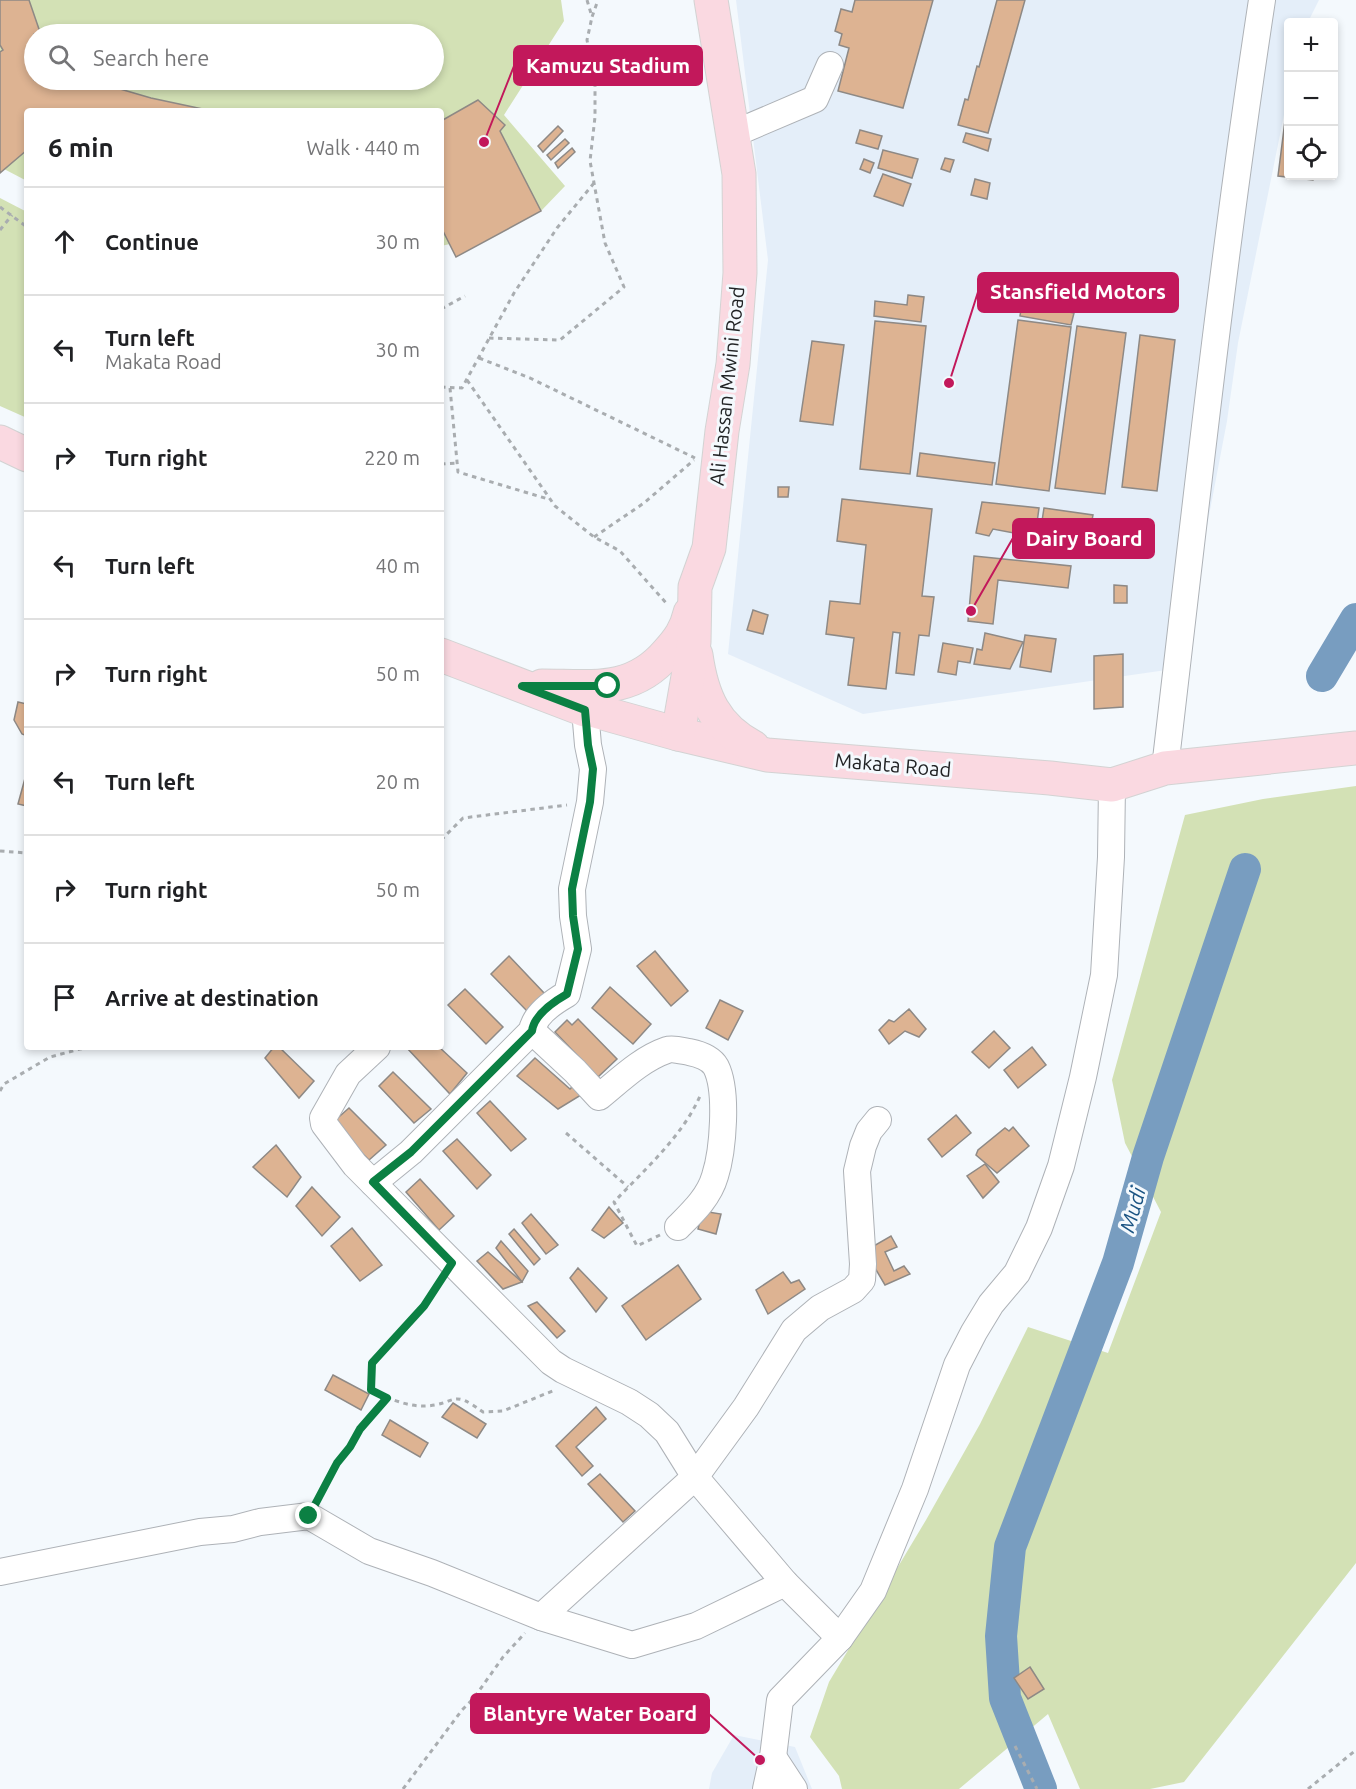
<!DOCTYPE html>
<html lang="en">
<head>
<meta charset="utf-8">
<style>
  body { margin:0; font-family:Ubuntu,sans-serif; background:#f2f2f2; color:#202124 }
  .controls { position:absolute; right:18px; top:18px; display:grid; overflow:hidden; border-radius:6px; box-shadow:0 3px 9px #0003 }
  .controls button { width:54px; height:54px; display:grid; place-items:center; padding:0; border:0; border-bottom:2px solid #e0e0e0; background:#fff; color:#202124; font:30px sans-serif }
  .stop { position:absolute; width:18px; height:18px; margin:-14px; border:4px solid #0b8043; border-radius:50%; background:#fff }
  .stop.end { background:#0b8043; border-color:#fff; box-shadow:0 2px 6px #0008 }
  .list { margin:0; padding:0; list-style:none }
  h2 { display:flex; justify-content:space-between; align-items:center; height:78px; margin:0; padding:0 24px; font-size:26px }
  h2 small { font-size:20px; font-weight:400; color:#757577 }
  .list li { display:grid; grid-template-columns:39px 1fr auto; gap:18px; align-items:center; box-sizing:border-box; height:108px; padding:0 24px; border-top:2px solid #e0e0e0 }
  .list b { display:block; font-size:22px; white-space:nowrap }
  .list p { margin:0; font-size:20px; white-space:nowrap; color:#757577 }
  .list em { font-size:20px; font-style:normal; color:#757577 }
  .icon { flex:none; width:33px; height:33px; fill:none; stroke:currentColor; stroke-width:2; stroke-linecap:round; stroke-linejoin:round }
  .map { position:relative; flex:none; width:1356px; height:1789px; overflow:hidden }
  .search { position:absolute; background:#fff; box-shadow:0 3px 9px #0003; left:24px; top:24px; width:420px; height:66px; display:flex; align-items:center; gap:15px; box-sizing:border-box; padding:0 21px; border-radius:33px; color:#757577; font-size:22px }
  .panel { position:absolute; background:#fff; box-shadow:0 3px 9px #0003; left:24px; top:108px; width:420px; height:942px; border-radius:6px }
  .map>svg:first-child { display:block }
  .built { fill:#e4eef9 }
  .green { fill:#d3e1b5; fill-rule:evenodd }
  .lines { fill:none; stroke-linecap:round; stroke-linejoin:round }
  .river { stroke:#789dc0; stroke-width:32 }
  .building { fill:#ddb392; stroke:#8e8985; stroke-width:1.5 }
  .minor-casing { stroke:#aeb2b7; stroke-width:28 }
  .major-casing { stroke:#d3d3d3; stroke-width:35 }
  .path { stroke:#a9adb0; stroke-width:3; stroke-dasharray:4.5 4.5; stroke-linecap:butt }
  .minor { stroke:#fff; stroke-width:26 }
  .major { stroke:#fad9e1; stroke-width:33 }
  .route { stroke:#0b8043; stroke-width:8 }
  .labels { text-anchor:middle; stroke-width:6; stroke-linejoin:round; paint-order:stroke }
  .street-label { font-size:20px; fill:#212325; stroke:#f4f9fd }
  .water-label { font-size:21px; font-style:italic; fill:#1b5483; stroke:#f4f9fd }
  .leader { fill:none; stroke:#c2185b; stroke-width:2 }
  .callout-dot { fill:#c2185b; stroke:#f4f9fd; stroke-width:2 }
  .callout { fill:#c2185b; stroke:#c2185b; stroke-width:2 }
  .callout-label { font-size:21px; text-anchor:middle; font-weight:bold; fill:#fff }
</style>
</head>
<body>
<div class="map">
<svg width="1356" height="1789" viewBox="0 0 1356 1789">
  <rect width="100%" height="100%" fill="#f4f9fd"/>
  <g class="built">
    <path d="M736,0H1319L1308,22H1288V95L1238,343L1227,421L1180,668L863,714L728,654L768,260Z"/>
    <path d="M734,1735L795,1747L812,1789H709L712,1773Z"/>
  </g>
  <g class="green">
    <path d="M0,0H561L564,21L504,115L565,186L541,211L450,244L441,246V111H27V181L4,169L0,173ZM34,34H434V80H34Z"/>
    <path d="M0,198L27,212V418L0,406Z"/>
    <path d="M1356,786V1563L1184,1782L1150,1789H1080L1048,1714L959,1789H842L839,1776L810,1737L829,1682L926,1520L980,1424L1028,1327L1108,1353L1161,1212L1125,1143L1112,1080L1185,815L1263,799Z"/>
  </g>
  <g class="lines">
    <g class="river">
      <path d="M1322,676L1356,619"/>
      <path d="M1041,1789L1005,1698L1001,1636L1010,1547L1118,1263L1148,1157L1245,869"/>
    </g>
  </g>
  <g class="building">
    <path d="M0,0H29L40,32L42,34H34V80H97L103,84L151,98L212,111H27V150L0,173V52L3,50L0,45Z"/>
    <path d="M855,0H933L903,108L838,91L849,48L839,45L842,34L835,31L841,9L852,12Z"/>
    <path d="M997,0H1025L988,133L958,125L965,99L968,100L977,66L979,67Z"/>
    <path d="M478,100L505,125L500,131L541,211L456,257L441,227V121Z"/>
    <path d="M1286,113L1288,114V176H1314L1313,180L1278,176Z"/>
    <path d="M558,126L563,131L543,152L538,146Z"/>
    <path d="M860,130L882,136L878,149L856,143Z"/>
    <path d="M966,133L991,139L988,151L963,142Z"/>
    <path d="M565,139L569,143L551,160L547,155Z"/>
    <path d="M572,148L575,152L558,168L555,163Z"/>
    <path d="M883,150L918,159L912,178L878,168Z"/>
    <path d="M945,158L954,160L950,172L941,169Z"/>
    <path d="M864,159L874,163L870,173L860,169Z"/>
    <path d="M883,174L911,184L903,206L874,196Z"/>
    <path d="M975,179L990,183L987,199L971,195Z"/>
    <path d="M908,295L924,297L921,322L874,316L875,301L907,305Z"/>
    <path d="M1022,303L1074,313L1071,325L1020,316Z"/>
    <path d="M1018,320L1071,327L1049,491L996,484Z"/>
    <path d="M875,321L926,326L910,474L860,469Z"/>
    <path d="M1077,326L1126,333L1105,494L1055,488Z"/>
    <path d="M1140,335L1175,340L1157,491L1122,487Z"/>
    <path d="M812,341L844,345L833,425L800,421Z"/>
    <path d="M920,453L995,463L992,485L917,476Z"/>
    <path d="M778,487H789L788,497H778Z"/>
    <path d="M842,499L932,509L922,596L934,597L929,636L919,635L914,675L896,673L900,633L893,632L886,689L848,685L854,638L826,634L830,601L860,604L866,545L837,541Z"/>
    <path d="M982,502L1039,508L1035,537L993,529L989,536L976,533Z"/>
    <path d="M1044,508L1093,515L1088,541L1040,534Z"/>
    <path d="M974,556L1071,566L1068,588L998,580L993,624L968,621Z"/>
    <path d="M1114,585L1127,586V603H1114Z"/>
    <path d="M753,610L768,615L763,634L747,630Z"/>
    <path d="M985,633L1023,642L1010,669L974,664L977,649L982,650Z"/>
    <path d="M1025,635L1056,639L1051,672L1020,667Z"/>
    <path d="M943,643L973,648L970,663L958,661L956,675L938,672Z"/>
    <path d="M1123,654V707L1094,709V656Z"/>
    <path d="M18,702L27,704V736L22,734L14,720Z"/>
    <path d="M27,771V806L18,804Z"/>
    <path d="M655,951L688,991L671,1006L637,966Z"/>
    <path d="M509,956L545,994L527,1011L491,974Z"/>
    <path d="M610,987L651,1024L633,1044L592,1008Z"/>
    <path d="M465,989L503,1027L486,1044L448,1005Z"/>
    <path d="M720,1000L743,1011L728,1040L706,1028Z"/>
    <path d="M909,1009L926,1029L919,1037L905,1031L889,1044L879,1030L889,1020L894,1022Z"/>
    <path d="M578,1019L617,1059L598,1077L555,1032L567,1020L572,1025Z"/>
    <path d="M994,1031L1010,1048L989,1068L972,1052Z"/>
    <path d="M274,1047H279L314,1081L299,1098L265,1058Z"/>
    <path d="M406,1047H439L467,1073L450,1094Z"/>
    <path d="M1032,1047L1046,1065L1018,1088L1004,1070Z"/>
    <path d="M535,1058L570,1089L575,1084L581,1095L558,1109L517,1076Z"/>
    <path d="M393,1072L431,1109L414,1123L379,1086Z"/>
    <path d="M490,1101L526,1139L511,1151L477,1113Z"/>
    <path d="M349,1108L386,1145L369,1160L332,1123Z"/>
    <path d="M956,1115L971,1133L942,1157L928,1139Z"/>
    <path d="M1013,1127L1029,1146L997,1173L976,1155L978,1150L1005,1128L1009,1131Z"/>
    <path d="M457,1139L491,1175L477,1189L443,1151Z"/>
    <path d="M276,1145L301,1177L287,1197L253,1167Z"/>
    <path d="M985,1164L999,1182L983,1198L967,1176Z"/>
    <path d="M420,1179L454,1216L439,1230L406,1192Z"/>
    <path d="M312,1187L340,1217L322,1236L296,1206Z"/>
    <path d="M609,1207L623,1223L604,1238L592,1230Z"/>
    <path d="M702,1211L721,1214L716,1234L698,1229Z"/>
    <path d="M531,1214L558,1245L546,1254L522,1223Z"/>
    <path d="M352,1228L382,1265L360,1281L331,1246Z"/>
    <path d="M514,1229L540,1259L534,1265L509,1234Z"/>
    <path d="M891,1236L897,1247L885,1252L894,1271L904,1266L910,1274L885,1285L865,1251Z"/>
    <path d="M501,1241L528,1271L522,1282L496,1248Z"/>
    <path d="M488,1252L522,1282L503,1289L477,1261Z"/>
    <path d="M678,1265L701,1299L646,1340L622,1306Z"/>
    <path d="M578,1268L607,1298L596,1312L570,1278Z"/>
    <path d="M783,1272L791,1283L799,1280L805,1289L768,1314L756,1290Z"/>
    <path d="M537,1302L565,1331L557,1338L528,1306Z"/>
    <path d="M333,1375L369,1394L361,1410L325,1390Z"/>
    <path d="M453,1403L486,1424L477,1438L442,1417Z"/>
    <path d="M596,1407L606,1419L576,1447L593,1466L582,1476L556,1446Z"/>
    <path d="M390,1420L428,1443L420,1457L382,1435Z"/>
    <path d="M600,1474L635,1511L623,1522L588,1484Z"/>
    <path d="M1030,1667L1044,1689L1028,1699L1014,1678Z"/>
  </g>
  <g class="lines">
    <g class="minor-casing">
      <g id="minor">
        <path d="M733,134L815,99L830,65"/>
        <path d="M1165,768C1195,512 1223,255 1262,0"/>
        <path d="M532,1031L575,1071L599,1097C620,1080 641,1059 667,1050C673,1048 683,1051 689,1052C699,1054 711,1058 716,1067C728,1091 723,1151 715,1176C709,1197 693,1212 678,1227"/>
        <path d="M377,1047L348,1074L323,1118L324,1124L355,1165L551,1362L563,1370L629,1402L649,1415L667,1432L695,1477L785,1583L840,1638"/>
        <path d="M373,1183L411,1152L532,1031C534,1015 553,1002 567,994L578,949L573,916L572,889L590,802L593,769L588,745L585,710"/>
        <path d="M0,1572L200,1532L233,1529L260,1522L309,1516L369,1551L432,1573L541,1617L695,1477L746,1407L794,1330L820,1308L853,1290L862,1280L863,1264L857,1171L863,1146L869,1131L878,1120"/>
        <path d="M541,1617L632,1645L696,1626L785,1583"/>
        <path d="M773,1757L794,1789"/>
        <path d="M766,1789L773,1757L780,1700L840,1638L873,1591L915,1489L957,1365L974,1332L991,1304L1017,1273L1039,1228L1061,1166L1083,1077L1104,975L1111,857L1112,785"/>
      </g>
    </g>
    <g class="major-casing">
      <g id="major">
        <path d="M0,442L27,455"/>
        <path d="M441,655L585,710H592L678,734L767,755L1050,778L1112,785L1165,768L1356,748"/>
        <path d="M696,655C702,697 715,727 753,747"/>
        <path d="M542,686C591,686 632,694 667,653C679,640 686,630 690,613"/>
        <path d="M678,734L694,642L695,587L709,548L722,431L733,364L740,273L739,174L711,0"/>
      </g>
    </g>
    <g class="path">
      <path d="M587,0L592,17L598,0"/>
      <path d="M0,207L27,227"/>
      <path d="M0,230L12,215"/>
      <path d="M441,309L465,296"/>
      <path d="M489,338L560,340L624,287L605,243L590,161L595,117V81L587,40L592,17"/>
      <path d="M479,358L530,378L695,458"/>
      <path d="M467,380L555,506L594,537L620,551L667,604"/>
      <path d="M441,387L462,388L514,293L557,228L594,183"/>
      <path d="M450,388L458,472L548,499"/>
      <path d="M441,464L457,463"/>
      <path d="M594,537L644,503L694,460"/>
      <path d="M441,840L463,818L567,805"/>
      <path d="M0,851L27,853"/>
      <path d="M0,1091L4,1084L50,1057L80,1049L112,1047"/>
      <path d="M566,1133L628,1187"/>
      <path d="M660,1235L637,1246L614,1202C644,1170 682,1137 700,1096"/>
      <path d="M441,1279L424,1306L372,1363L371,1390C387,1398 408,1407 426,1406C458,1404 450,1388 483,1412L503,1411L555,1390"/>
      <path d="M319,1498C338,1462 360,1429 387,1399"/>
      <path d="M1015,1746L1037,1789"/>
      <path d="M403,1789L462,1710L474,1698L503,1657L525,1633"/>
      <path d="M1308,1789L1356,1750"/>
    </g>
    <use href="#minor" class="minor"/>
    <use href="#major" class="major"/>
  </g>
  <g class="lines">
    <path class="route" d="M309,1516L337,1463L350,1447L360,1429L387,1398L371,1390L372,1363L424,1306L452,1263L373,1182L411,1152L532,1031C534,1015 553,1002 567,994L578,949L573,916L572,889L590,802L593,769L588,745L585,710L522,686H608"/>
  </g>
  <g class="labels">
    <g class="street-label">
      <text transform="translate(727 386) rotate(-84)" y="7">Ali Hassan Mwini Road</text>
      <text transform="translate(893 765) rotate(5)" y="7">Makata Road</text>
    </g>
    <g class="water-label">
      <text transform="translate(1133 1210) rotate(-74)" y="7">Mudi</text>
    </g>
  </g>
  <path class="leader" d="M484 142L514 66M949 383L978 292M971 611L1013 538M760 1760L709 1714"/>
  <g class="callout-dot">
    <circle cx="484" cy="142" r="6"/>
    <circle cx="949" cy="383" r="6"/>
    <circle cx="971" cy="611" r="6"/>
    <circle cx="760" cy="1760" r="6"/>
  </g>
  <g class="callout">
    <rect x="514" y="46" width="188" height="39" rx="6"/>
    <rect x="978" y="273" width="200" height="39" rx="6"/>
    <rect x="1013" y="519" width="141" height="39" rx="6"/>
    <rect x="471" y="1694" width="238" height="39" rx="6"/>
  </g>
  <g class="callout-label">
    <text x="608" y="73">Kamuzu Stadium</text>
    <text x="1078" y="299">Stansfield Motors</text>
    <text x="1084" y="546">Dairy Board</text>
    <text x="590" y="1721">Blantyre Water Board</text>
  </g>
</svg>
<div class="controls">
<button>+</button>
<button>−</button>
<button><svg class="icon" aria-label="locate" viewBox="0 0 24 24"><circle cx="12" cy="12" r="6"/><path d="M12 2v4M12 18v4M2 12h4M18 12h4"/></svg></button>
</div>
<div class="stop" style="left:608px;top:686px"></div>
<div class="stop end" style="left:309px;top:1516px"></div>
<div class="search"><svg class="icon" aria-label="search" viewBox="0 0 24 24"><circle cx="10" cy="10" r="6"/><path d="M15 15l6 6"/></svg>Search here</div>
<section class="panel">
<h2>6 min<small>Walk · 440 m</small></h2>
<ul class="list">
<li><svg class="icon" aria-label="ahead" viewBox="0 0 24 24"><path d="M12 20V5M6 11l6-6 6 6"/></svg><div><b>Continue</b></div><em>30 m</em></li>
<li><svg class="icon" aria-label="left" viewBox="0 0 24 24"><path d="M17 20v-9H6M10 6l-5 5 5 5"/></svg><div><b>Turn left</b><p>Makata Road</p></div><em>30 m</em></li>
<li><svg class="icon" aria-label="right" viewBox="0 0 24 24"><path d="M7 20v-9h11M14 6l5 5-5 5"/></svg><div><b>Turn right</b></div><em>220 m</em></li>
<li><svg class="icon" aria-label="left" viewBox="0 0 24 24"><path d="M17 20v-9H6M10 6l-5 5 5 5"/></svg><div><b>Turn left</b></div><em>40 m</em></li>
<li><svg class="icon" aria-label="right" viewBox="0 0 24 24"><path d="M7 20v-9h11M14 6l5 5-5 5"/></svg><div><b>Turn right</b></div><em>50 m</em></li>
<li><svg class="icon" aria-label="left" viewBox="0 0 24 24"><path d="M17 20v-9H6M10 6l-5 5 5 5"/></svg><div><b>Turn left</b></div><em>20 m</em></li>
<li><svg class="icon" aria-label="right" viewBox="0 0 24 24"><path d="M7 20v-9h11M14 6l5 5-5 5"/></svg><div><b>Turn right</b></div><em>50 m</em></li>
<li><svg class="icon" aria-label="arrive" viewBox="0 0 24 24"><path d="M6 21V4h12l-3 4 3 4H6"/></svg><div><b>Arrive at destination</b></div></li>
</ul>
</section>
</div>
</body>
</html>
